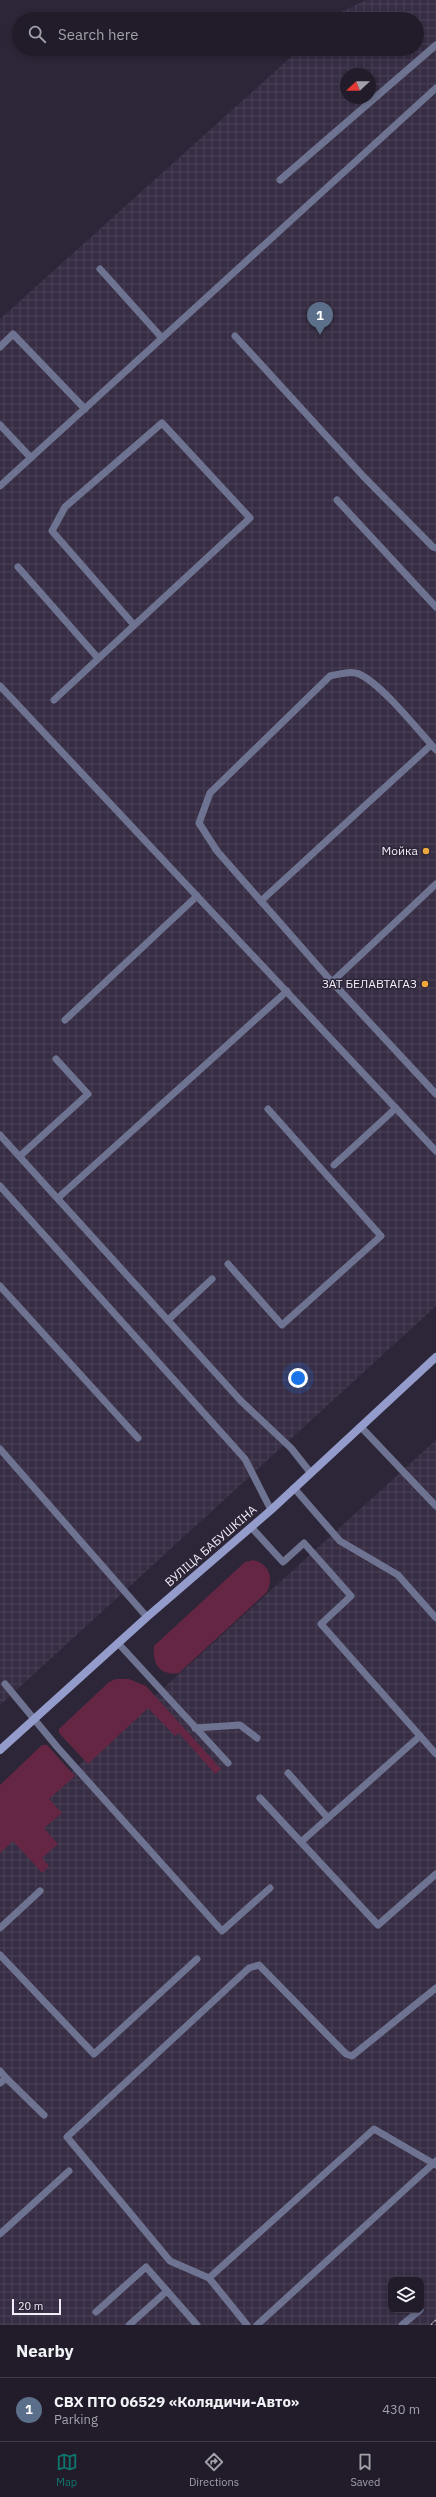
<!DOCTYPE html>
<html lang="en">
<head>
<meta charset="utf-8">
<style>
  body { margin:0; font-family:"IBM Plex Sans",sans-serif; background:#2e2936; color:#f1f3f6 }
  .controls { position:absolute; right:12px; bottom:12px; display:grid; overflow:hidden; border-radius:8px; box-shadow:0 2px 6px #0003 }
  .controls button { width:36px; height:36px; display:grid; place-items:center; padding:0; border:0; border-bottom:1px solid #3f3a47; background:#221c2a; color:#f1f3f6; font:20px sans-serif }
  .compass { position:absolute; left:340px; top:68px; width:36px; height:36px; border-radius:50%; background:#221c2a; box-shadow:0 2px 6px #0003; rotate:248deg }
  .scale { position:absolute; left:12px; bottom:10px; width:49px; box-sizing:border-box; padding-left:4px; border:2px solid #f2edf9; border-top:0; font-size:11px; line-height:14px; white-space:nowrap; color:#f2edf9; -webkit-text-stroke:3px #2d2638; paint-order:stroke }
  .you { position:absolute; left:298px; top:1378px; width:14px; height:14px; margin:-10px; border:3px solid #fff; border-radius:50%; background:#1a73e8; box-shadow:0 0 0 6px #1a73e833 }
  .badge { display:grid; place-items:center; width:26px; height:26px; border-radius:50%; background:#0f766e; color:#fff; font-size:13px; font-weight:700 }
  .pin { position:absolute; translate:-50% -33px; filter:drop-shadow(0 1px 2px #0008) }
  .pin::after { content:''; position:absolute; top:21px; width:14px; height:12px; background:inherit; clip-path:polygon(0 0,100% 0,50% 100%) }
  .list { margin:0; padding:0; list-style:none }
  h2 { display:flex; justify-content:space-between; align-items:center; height:52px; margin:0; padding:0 16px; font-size:17px }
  h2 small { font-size:13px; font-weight:400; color:#a2a1a8 }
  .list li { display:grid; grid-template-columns:26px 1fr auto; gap:12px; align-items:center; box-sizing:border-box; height:64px; padding:0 16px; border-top:1px solid #3f3a47 }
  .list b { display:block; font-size:15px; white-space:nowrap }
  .list p { margin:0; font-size:13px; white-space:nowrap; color:#a2a1a8 }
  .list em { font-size:13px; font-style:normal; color:#a2a1a8 }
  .icon { flex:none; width:22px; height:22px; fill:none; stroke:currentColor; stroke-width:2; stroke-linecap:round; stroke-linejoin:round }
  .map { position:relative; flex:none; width:436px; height:2325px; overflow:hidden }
  .search { position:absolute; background:#221c2a; box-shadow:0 2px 6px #0003; left:12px; right:12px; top:12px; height:44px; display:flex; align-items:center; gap:10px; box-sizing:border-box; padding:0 14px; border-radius:22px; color:#a2a1a8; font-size:15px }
  .sheet { height:116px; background:#221c2a }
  nav { display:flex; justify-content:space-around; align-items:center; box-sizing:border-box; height:56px; border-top:1px solid #3f3a47; background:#221c2a; font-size:11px; color:#a2a1a8 }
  nav a { display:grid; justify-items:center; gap:2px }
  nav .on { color:#0f766e }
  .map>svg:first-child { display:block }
  .industrial { fill:url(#industrial-grid); fill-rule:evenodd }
  .grass { fill:#642642 }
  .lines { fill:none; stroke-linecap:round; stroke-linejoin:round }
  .lane { stroke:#6d7390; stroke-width:7 }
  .secondary { stroke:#939ccb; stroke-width:8 }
  .rail-casing { stroke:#b2adba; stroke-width:4.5 }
  .rail { stroke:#2d2638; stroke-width:3; stroke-dasharray:9; stroke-linecap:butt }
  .poi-dot { fill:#eea83c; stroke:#2d2638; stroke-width:1.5 }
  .labels { text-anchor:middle; stroke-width:3; stroke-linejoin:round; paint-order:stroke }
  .poi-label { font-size:12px; fill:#f2edf9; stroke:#2d2638; text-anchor:end }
  .street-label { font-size:12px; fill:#f2edf9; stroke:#2d2638 }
</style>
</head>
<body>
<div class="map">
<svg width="436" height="2325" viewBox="0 0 436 2325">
  <defs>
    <pattern id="industrial-grid" width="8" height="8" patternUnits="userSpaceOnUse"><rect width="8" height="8" fill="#372d45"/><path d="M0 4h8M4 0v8" fill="none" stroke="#4b4257"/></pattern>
  </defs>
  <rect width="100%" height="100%" fill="#2d2638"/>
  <g class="industrial">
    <path d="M366,0H436V1306L0,1705V319L300,49H417V19H334L341,12ZM346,74H370V98H346Z"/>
    <path d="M436,1440V2325H0V1837ZM391,2280H421V2310H391Z"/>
  </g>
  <g class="grass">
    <path d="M253,1560C269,1564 274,1577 267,1592L179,1673C160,1676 152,1664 154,1646L245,1562Z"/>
    <path d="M116,1679H129L146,1686L221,1769L215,1774L179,1733L175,1736L148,1708L88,1764L59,1733V1729L109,1682Z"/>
    <path d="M42,1745H47L75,1776L49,1799L62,1813L44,1828L58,1844L42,1858L49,1866L42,1873L13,1841L0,1853V1785Z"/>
  </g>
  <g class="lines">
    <g class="lane">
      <path d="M280,180L436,45"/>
      <path d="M100,269L162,338"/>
      <path d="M235,336L363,476L433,547L436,548"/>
      <path d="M0,347L13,334L85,409"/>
      <path d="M0,425L31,458"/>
      <path d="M0,486L436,88"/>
      <path d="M337,500L436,607"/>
      <path d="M18,567L98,658"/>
      <path d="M0,686L436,1151"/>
      <path d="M54,700C119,639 184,579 250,518L162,423L65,507L52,531L134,625"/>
      <path d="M436,750C418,730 383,686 361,675C352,670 340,674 330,676L210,793L199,823L217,851L332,982L436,1094"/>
      <path d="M261,901L431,745"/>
      <path d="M332,982L436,884"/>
      <path d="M65,1020L197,896"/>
      <path d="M0,1135L241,1401L291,1448L310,1472"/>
      <path d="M20,1156L88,1094L56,1059"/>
      <path d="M334,1165L396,1108"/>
      <path d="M0,1186L245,1459L271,1510"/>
      <path d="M58,1198L287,991"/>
      <path d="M228,1264L282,1325L381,1236L268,1109"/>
      <path d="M0,1286L138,1438"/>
      <path d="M168,1320L212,1279"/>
      <path d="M361,1427L436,1506"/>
      <path d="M0,1449L147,1617"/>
      <path d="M294,1488L340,1541L398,1575L436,1618"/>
      <path d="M251,1527L283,1562L304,1543L351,1596L321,1624L436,1754"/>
      <path d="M118,1643L228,1763"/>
      <path d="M5,1684L58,1748L222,1931L270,1888"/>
      <path d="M195,1728L240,1725L257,1738"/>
      <path d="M288,1773L328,1818"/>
      <path d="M260,1798L378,1925L436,1874"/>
      <path d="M301,1842L420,1736"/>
      <path d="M0,1928L40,1891"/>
      <path d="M0,1955L94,2054L197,1959"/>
      <path d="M0,2071L6,2078L0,2083"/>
      <path d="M6,2078L44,2115"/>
      <path d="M0,2234L69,2171"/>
      <path d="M209,2278L374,2129L436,2165"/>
      <path d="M96,2312L146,2267L197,2325"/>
      <path d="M129,2325L167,2291"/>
      <path d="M247,2325L209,2278L170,2261L67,2137L249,1968L259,1965L346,2054L352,2056L436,1988"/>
      <path d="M257,2325L436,2161"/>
      <path d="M402,2325L420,2310"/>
    </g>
    <path class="secondary" d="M0,1750L147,1617L271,1510L436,1357"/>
    <g class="rail-casing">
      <path id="rail" d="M433,2325L436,2322"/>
    </g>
    <use href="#rail" class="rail"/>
  </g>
  <g class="poi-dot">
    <circle cx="426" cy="851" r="4"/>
    <circle cx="425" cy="984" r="4"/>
  </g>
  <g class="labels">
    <g class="poi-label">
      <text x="418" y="855">Мойка</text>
      <text x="417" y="988">ЗАТ БЕЛАВТАГАЗ</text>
    </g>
    <g class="street-label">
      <text transform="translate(211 1546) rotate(-41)" y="4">ВУЛІЦА БАБУШКІНА</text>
    </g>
  </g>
</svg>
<div class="controls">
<button><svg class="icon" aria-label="layers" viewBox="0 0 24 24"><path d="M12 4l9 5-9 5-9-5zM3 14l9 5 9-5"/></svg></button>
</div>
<svg class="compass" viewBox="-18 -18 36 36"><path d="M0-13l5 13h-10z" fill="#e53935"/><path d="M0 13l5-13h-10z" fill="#a2a1a8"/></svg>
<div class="scale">20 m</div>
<div class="you"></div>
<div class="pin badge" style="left:320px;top:335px;background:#5c6f8a">1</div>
<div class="search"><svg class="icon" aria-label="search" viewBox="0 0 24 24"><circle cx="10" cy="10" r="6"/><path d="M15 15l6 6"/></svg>Search here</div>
</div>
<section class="sheet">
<h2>Nearby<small></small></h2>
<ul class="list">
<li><span class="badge" style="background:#5c6f8a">1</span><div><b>СВХ ПТО 06529 «Колядичи-Авто»</b><p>Parking</p></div><em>430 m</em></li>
</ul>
</section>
<nav>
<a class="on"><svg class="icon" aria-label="map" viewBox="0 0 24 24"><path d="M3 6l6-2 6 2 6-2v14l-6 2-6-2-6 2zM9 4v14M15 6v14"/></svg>Map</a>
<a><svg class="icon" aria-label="directions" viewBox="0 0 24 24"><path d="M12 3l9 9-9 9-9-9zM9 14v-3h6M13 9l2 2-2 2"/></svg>Directions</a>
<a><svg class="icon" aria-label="saved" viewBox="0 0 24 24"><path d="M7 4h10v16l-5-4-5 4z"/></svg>Saved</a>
</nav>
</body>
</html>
